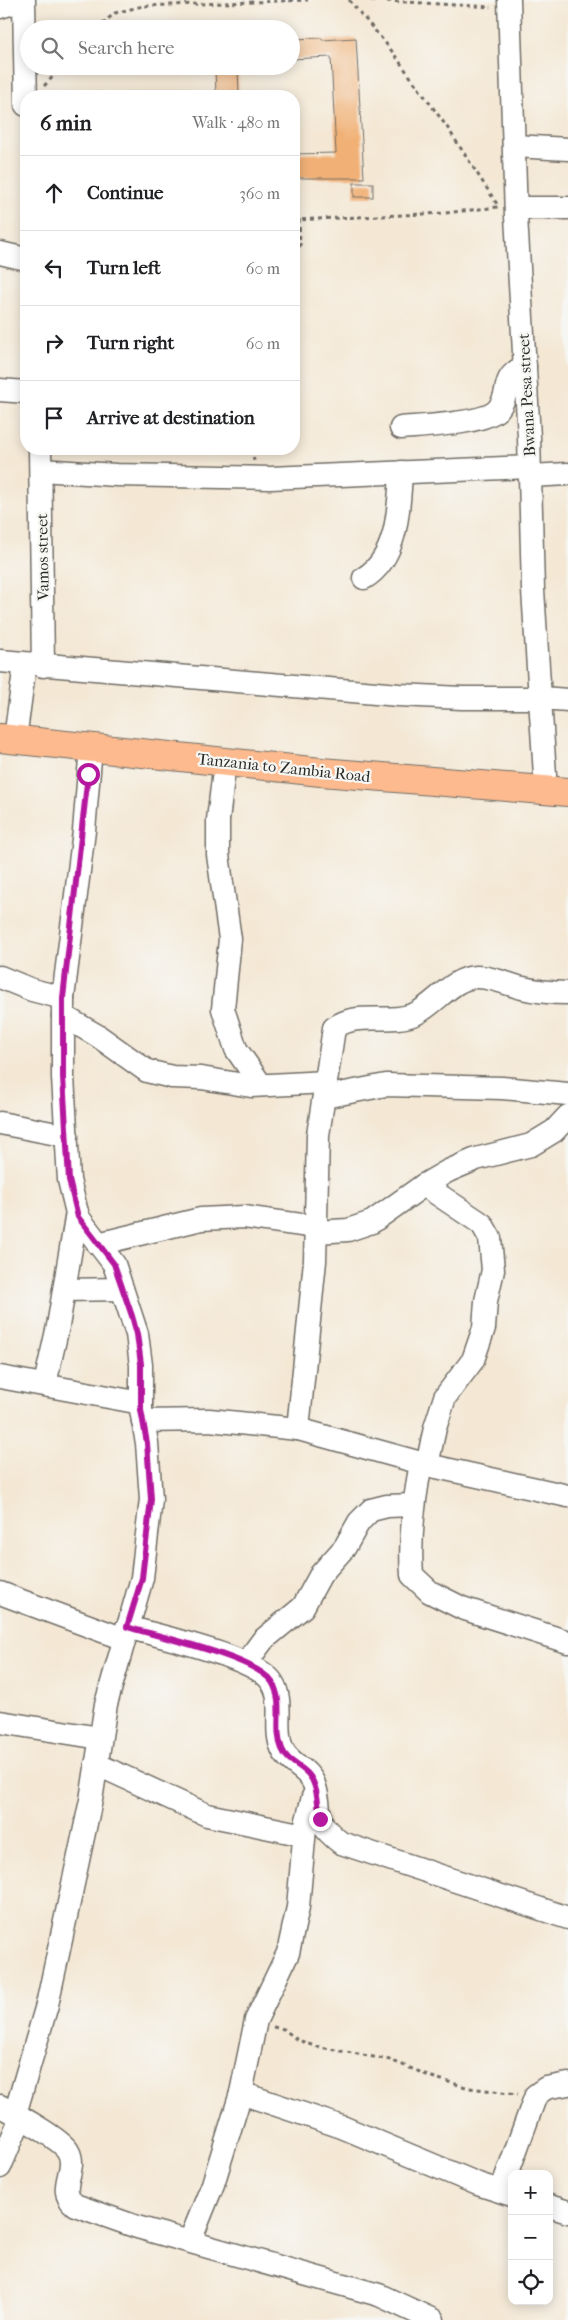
<!DOCTYPE html>
<html lang="en">
<head>
<meta charset="utf-8">
<style>
  body { margin:0; font-family:"IM FELL French Canon",serif; background:#f6f6f6; color:#202124 }
  .controls { position:absolute; right:15px; bottom:15px; display:grid; overflow:hidden; border-radius:10px; box-shadow:0 2px 12px #0003 }
  .controls button { width:45px; height:45px; display:grid; place-items:center; padding:0; border:0; border-bottom:1px solid #e0e0e0; background:#fff; color:#202124; font:25px sans-serif }
  .stop { position:absolute; width:15px; height:15px; margin:-11px; border:4px solid #b5179e; border-radius:50%; background:#fff }
  .stop.end { background:#b5179e; border-color:#fff; box-shadow:0 1px 5px #0008 }
  .list { margin:0; padding:0; list-style:none }
  h2 { display:flex; justify-content:space-between; align-items:center; height:65px; margin:0; padding:0 20px; font-size:21px }
  h2 small { font-size:16px; font-weight:400; color:#757577 }
  .list li { display:grid; grid-template-columns:32px 1fr auto; gap:15px; align-items:center; box-sizing:border-box; height:75px; padding:0 20px; border-top:1px solid #e0e0e0 }
  .list b { display:block; font-size:19px; white-space:nowrap }
  .list em { font-size:16px; font-style:normal; color:#757577 }
  .icon { flex:none; width:28px; height:28px; fill:none; stroke:currentColor; stroke-width:2; stroke-linecap:round; stroke-linejoin:round }
  .map { position:relative; flex:none; width:568px; height:2320px; overflow:hidden }
  .search { position:absolute; background:#fff; box-shadow:0 2px 12px #0003; left:20px; top:20px; width:280px; height:55px; display:flex; align-items:center; gap:12px; box-sizing:border-box; padding:0 18px; border-radius:28px; color:#757577; font-size:19px }
  .panel { position:absolute; background:#fff; box-shadow:0 2px 12px #0003; left:20px; top:90px; width:280px; height:365px; border-radius:20px }
  .map>svg:first-child { display:block }
  .building { fill:#f1b176 }
  .lines { fill:none; stroke-linecap:round; stroke-linejoin:round }
  .minor-casing { stroke:#716d66; stroke-width:25 }
  .highway-casing { stroke:#716d66; stroke-width:30 }
  .path { stroke:#716d66; stroke-width:3; stroke-dasharray:4 4; stroke-linecap:butt }
  .minor { stroke:#fff; stroke-width:22 }
  .highway { stroke:#fcba8e; stroke-width:28 }
  .route { stroke:#b5179e; stroke-width:6 }
  .labels { text-anchor:middle; stroke-width:4.5; stroke-linejoin:round; paint-order:stroke }
  .street-label { font-size:16px; fill:#2b2b2b; stroke:#f6f6f2 }
</style>
</head>
<body>
<div class="map">
<svg width="568" height="2320" viewBox="0 0 568 2320">
  <rect width="100%" height="100%" fill="#f6f6f2"/>
  <filter id="ink" filterUnits="userSpaceOnUse"><feTurbulence type="fractalNoise" baseFrequency=".02" numOctaves="2"/><feDisplacementMap in="SourceGraphic" scale="10" xChannelSelector="R" yChannelSelector="G"/><feConvolveMatrix kernelMatrix="1 2 1 2 8 2 1 2 1" color-interpolation-filters="sRGB"/></filter>
  <filter id="wash" filterUnits="userSpaceOnUse"><feTurbulence type="fractalNoise" baseFrequency=".0096" numOctaves="4" result="noise"/><feDisplacementMap in="SourceGraphic" scale="20" xChannelSelector="R" yChannelSelector="G"/><feGaussianBlur stdDeviation="1.12" result="paint"/><feColorMatrix in="noise" values="0 0 0 0 0 0 0 0 0 0 0 0 0 0 0 0 0 1.4 0 .05"/><feComposite in="paint" operator="in"/></filter>
  <g filter="url(#wash)">
    <rect width="100%" height="100%" fill="#f4e8d5"/>
    <g id="blocks">
      <g class="building">
        <path d="M322,38V40L356,38L364,178H294V154L336,153L331,57L291,59V39Z"/>
        <path d="M215,66H238L239,96H216Z"/>
        <rect x="354" y="183" width="19" height="14"/>
      </g>
    </g>
  </g>
  <g filter="url(#ink)">
    <use href="#blocks" fill-opacity="0" stroke="#716d66" stroke-width="1"/>
    <g class="lines">
      <g class="minor-casing">
        <g id="minor">
          <path d="M24,0L26,105"/>
          <path d="M509,0L516,216L529,437L533,590L546,791"/>
          <path d="M0,7L23,0"/>
          <path d="M514,146L568,149"/>
          <path d="M516,208H568"/>
          <path d="M0,253L26,259"/>
          <path d="M0,390L26,392"/>
          <path d="M401,428C421,426 488,424 499,408C512,390 499,379 525,366"/>
          <path d="M40,449L43,666"/>
          <path d="M41,470L116,475L270,478L529,467"/>
          <path d="M530,476L568,474"/>
          <path d="M364,578C398,558 399,508 401,472"/>
          <path d="M0,661L399,695L462,698H541L568,700"/>
          <path d="M15,739L25,664"/>
          <path d="M225,762L218,820V855L230,939L223,1009L236,1049L261,1085"/>
          <path d="M0,977L32,990L63,998"/>
          <path d="M63,1016L98,1036L147,1071L172,1077L201,1078L251,1086L326,1082"/>
          <path d="M324,1097L386,1085L502,1088L568,1094"/>
          <path d="M0,1123L67,1136"/>
          <path d="M424,1185L482,1224L490,1238L493,1270L486,1301L484,1328L473,1360L445,1397L435,1428L427,1465"/>
          <path d="M316,1232L348,1230L372,1222L424,1185L448,1171L476,1159L531,1145L554,1131L568,1116"/>
          <path d="M98,1244L201,1219L244,1217L316,1227"/>
          <path d="M64,1290L122,1289"/>
          <path d="M0,1377L141,1403"/>
          <path d="M45,1384L58,1326L77,1212"/>
          <path d="M143,1421L209,1420L298,1429L432,1466L568,1496"/>
          <path d="M298,1429L315,1261L318,1135L334,1028C358,1010 388,1025 415,1014C436,1004 453,977 477,977C491,977 506,983 518,987C534,991 552,993 568,993"/>
          <path d="M421,1463C414,1500 409,1537 412,1575L430,1592L462,1608L568,1642"/>
          <path d="M0,1593L124,1639"/>
          <path d="M127,1627C158,1636 256,1657 272,1682C285,1701 273,1728 282,1748C288,1764 308,1768 314,1784C325,1815 309,1818 341,1843L568,1918"/>
          <path d="M246,1663L263,1640L303,1607L321,1574L345,1547L359,1522L371,1510L387,1506L414,1505"/>
          <path d="M0,1722L100,1738"/>
          <path d="M96,1764L207,1815L304,1835"/>
          <path d="M241,2093L342,2127L478,2184L512,2195"/>
          <path d="M0,2106C14,2113 61,2139 68,2151C79,2170 55,2189 75,2205L137,2227L379,2295L433,2320"/>
          <path d="M15,2114L47,2005L91,1800L106,1704L142,1578L151,1499L147,1443L141,1410V1365L137,1334L114,1264L78,1217L69,1180L63,1077V998L84,831L91,747"/>
          <path d="M0,2167L21,2117"/>
          <path d="M501,2191L536,2095L546,2088L568,2084"/>
          <path d="M549,2206L568,2212"/>
          <path d="M190,2241L213,2184L241,2093L256,2020L288,1953L298,1907L305,1828L313,1797"/>
        </g>
      </g>
      <g class="highway-casing">
        <path id="highway" d="M0,738L321,772L568,792"/>
      </g>
      <g class="path">
        <path d="M349,0L388,46L447,127L497,204"/>
        <path d="M371,0L491,7"/>
        <path d="M96,29L115,13L143,6L308,0"/>
        <path d="M44,86L63,66"/>
        <path d="M294,220L445,213L498,207"/>
        <path d="M294,262L300,245L299,219"/>
        <path d="M252,449L254,461"/>
        <path d="M273,2027L284,2029L296,2039L314,2046L390,2060L432,2077L469,2088L518,2094"/>
      </g>
      <use href="#minor" class="minor"/>
      <use href="#highway" class="highway"/>
    </g>
  </g>
  <g class="lines" filter="url(#ink)">
    <path class="route" d="M88,774L63,998V1077L69,1180L78,1217L114,1264L132,1316L137,1334L141,1364V1410L147,1443L151,1499L142,1578L127,1627C157,1636 257,1658 272,1682C285,1703 273,1728 282,1749C287,1762 301,1765 309,1775C318,1786 318,1806 320,1819"/>
  </g>
  <g class="labels">
    <g class="street-label">
      <text transform="translate(526 395) rotate(-93)" y="6">Bwana Pesa street</text>
      <text transform="translate(42 557) rotate(-91)" y="6">Vamos street</text>
      <text transform="translate(284 767) rotate(6)" y="6">Tanzania to Zambia Road</text>
    </g>
  </g>
</svg>
<div class="controls">
<button>+</button>
<button>−</button>
<button><svg class="icon" aria-label="locate" viewBox="0 0 24 24"><circle cx="12" cy="12" r="6"/><path d="M12 2v4M12 18v4M2 12h4M18 12h4"/></svg></button>
</div>
<div class="stop" style="left:88px;top:774px"></div>
<div class="stop end" style="left:320px;top:1819px"></div>
<div class="search"><svg class="icon" aria-label="search" viewBox="0 0 24 24"><circle cx="10" cy="10" r="6"/><path d="M15 15l6 6"/></svg>Search here</div>
<section class="panel">
<h2>6 min<small>Walk · 480 m</small></h2>
<ul class="list">
<li><svg class="icon" aria-label="ahead" viewBox="0 0 24 24"><path d="M12 20V5M6 11l6-6 6 6"/></svg><div><b>Continue</b></div><em>360 m</em></li>
<li><svg class="icon" aria-label="left" viewBox="0 0 24 24"><path d="M17 20v-9H6M10 6l-5 5 5 5"/></svg><div><b>Turn left</b></div><em>60 m</em></li>
<li><svg class="icon" aria-label="right" viewBox="0 0 24 24"><path d="M7 20v-9h11M14 6l5 5-5 5"/></svg><div><b>Turn right</b></div><em>60 m</em></li>
<li><svg class="icon" aria-label="arrive" viewBox="0 0 24 24"><path d="M6 21V4h12l-3 4 3 4H6"/></svg><div><b>Arrive at destination</b></div></li>
</ul>
</section>
</div>
</body>
</html>
